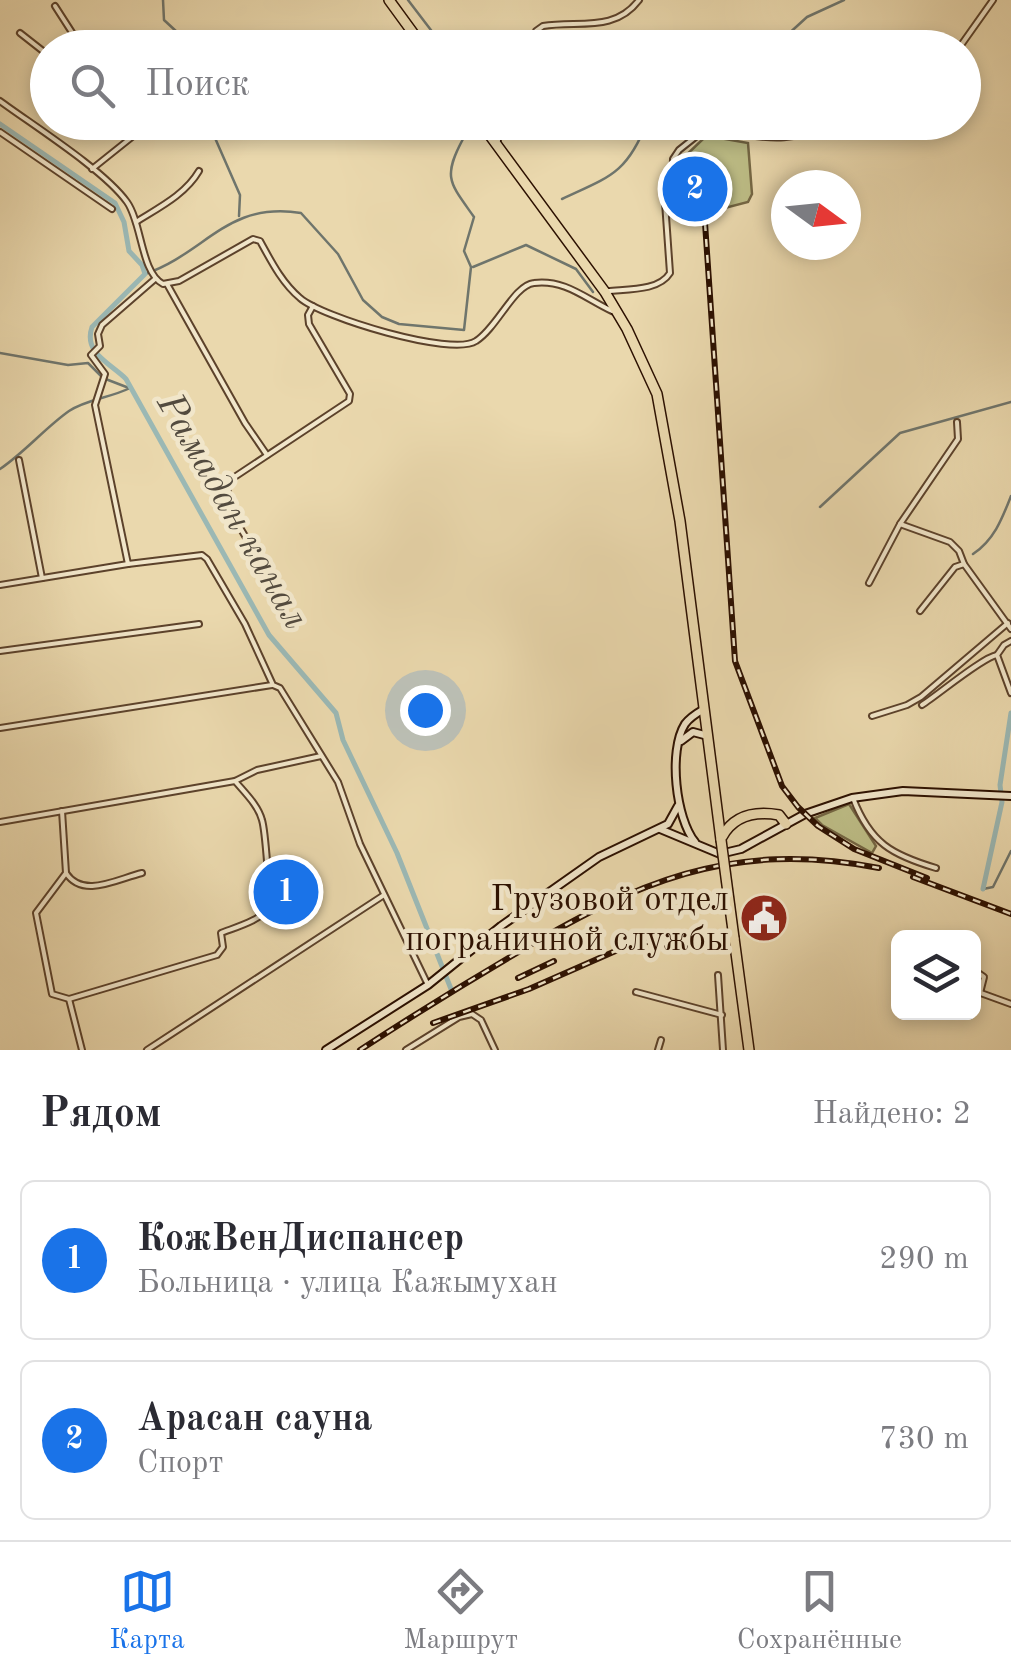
<!DOCTYPE html>
<html lang="ru">
<head>
<meta charset="utf-8">
<style>
  body { margin:0; font-family:"Old Standard TT",serif; background:#f2f2f3; color:#2b2b33 }
  .controls { position:absolute; right:30px; bottom:30px; display:grid; overflow:hidden; border-radius:15px; box-shadow:0 5px 15px #0003 }
  .controls button { width:90px; height:90px; display:grid; place-items:center; padding:0; border:0; border-bottom:2px solid #e1e1e2; background:#fff; color:#2b2b33; font:50px sans-serif }
  .compass { position:absolute; left:771px; top:170px; width:90px; height:90px; border-radius:50%; background:#fff; box-shadow:0 5px 15px #0003; rotate:105deg }
  .you { position:absolute; left:425px; top:710px; width:35px; height:35px; margin:-25px; border:8px solid #fff; border-radius:50%; background:#1a73e8; box-shadow:0 0 0 15px #1a73e833 }
  .badge { display:grid; place-items:center; width:65px; height:65px; border-radius:50%; background:#1a73e8; color:#fff; font-size:32px; font-weight:700 }
  .pin { position:absolute; translate:-50% -50%; border:5px solid #fff; box-shadow:0 2px 10px #0006 }
  .list { margin:0; padding:0; list-style:none }
  h2 { display:flex; justify-content:space-between; align-items:center; height:130px; margin:0; padding:0 40px; font-size:42px }
  h2 small { font-size:32px; font-weight:400; color:#7c7c81 }
  .list li { display:grid; grid-template-columns:65px 1fr auto; gap:30px; align-items:center; box-sizing:border-box; height:160px; margin:0 20px 20px; padding:0 20px; border:2px solid #e1e1e2; border-radius:15px }
  .list b { display:block; font-size:38px; white-space:nowrap }
  .list p { margin:0; font-size:32px; white-space:nowrap; color:#7c7c81 }
  .list em { font-size:32px; font-style:normal; color:#7c7c81 }
  .icon { flex:none; width:55px; height:55px; fill:none; stroke:currentColor; stroke-width:2; stroke-linecap:round; stroke-linejoin:round }
  .map { position:relative; flex:none; width:1011px; height:1050px; overflow:hidden }
  .search { position:absolute; background:#fff; box-shadow:0 5px 15px #0003; left:30px; right:30px; top:30px; height:110px; display:flex; align-items:center; gap:25px; box-sizing:border-box; padding:0 35px; border-radius:55px; color:#7c7c81; font-size:38px }
  .sheet { height:490px; background:#fff }
  nav { display:flex; justify-content:space-around; align-items:center; box-sizing:border-box; height:140px; border-top:2px solid #e1e1e2; background:#fff; font-size:28px; color:#7c7c81 }
  nav a { display:grid; justify-items:center; gap:5px }
  nav .on { color:#1a73e8 }
  .map>svg:first-child { display:block }
  .green { fill:#bdbd86; stroke:#746643; stroke-width:2.5 }
  .lines { fill:none; stroke-linecap:round; stroke-linejoin:round }
  .stream { stroke:#6f756c; stroke-width:2.5 }
  .canal { stroke:#9bb8b4; stroke-width:5 }
  .street-casing { stroke:#5c422b; stroke-width:8 }
  .secondary-casing { stroke:#2c1000; stroke-width:10 }
  .highway-casing { stroke:#2c1000; stroke-width:12 }
  .street { stroke:#f1e6ca; stroke-width:4 }
  .secondary { stroke:#f1e6ca; stroke-width:6 }
  .highway { stroke:#ead8ad; stroke-width:9 }
  .rail-casing { stroke:#2c1000; stroke-width:6 }
  .rail { stroke:#f1e6ca; stroke-width:2.5; stroke-dasharray:8; stroke-linecap:butt }
  .highway-bridge-casing { stroke:#2c1000; stroke-width:12; stroke-linecap:butt }
  .highway-bridge { stroke:#ead8ad; stroke-width:9 }
  .labels { text-anchor:middle; stroke-width:9; stroke-linejoin:round; paint-order:stroke }
  .poi-label { font-size:35px; fill:#2c1000; stroke:#f1e6ca; text-anchor:end }
  .water-label { font-size:38px; font-style:italic; fill:#534b3f; stroke:#f1e6ca }
</style>
</head>
<body>
<div class="map">
<svg width="1011" height="1050" viewBox="0 0 1011 1050">
  <rect width="100%" height="100%" fill="#ead8ad"/>
  <filter id="stains"><feTurbulence type="fractalNoise" baseFrequency=".002" numOctaves="4"/><feColorMatrix values="0 0 0 0 .2 0 0 0 0 .09 0 0 0 0 .02 0 0 0 .5 -.17"/></filter>
  <radialGradient id="worn" r=".72"><stop offset=".6" stop-color="#630" stop-opacity="0"/><stop offset="1" stop-color="#630" stop-opacity=".3"/></radialGradient>
  <g class="green">
    <path d="M714,137L748,143L752,194L748,202L725,208L710,199L699,201L689,216L671,215L679,181V162L703,139Z"/>
    <path d="M849,804L876,846L872,853L822,825L815,818Z"/>
  </g>
  <g class="lines">
    <g class="stream">
      <path d="M163,0L164,20L177,32L182,48"/>
      <path d="M408,0L437,38"/>
      <path d="M773,48L807,17L844,0"/>
      <path d="M208,122L240,195L239,216"/>
      <path d="M562,199C609,177 627,174 647,122"/>
      <path d="M473,267L526,245L576,269L593,292"/>
      <path d="M145,274C206,253 227,201 301,213L338,254L363,300L382,317L399,324L464,330L471,267L464,251L474,217C450,183 442,178 463,139L452,123"/>
      <path d="M0,353L68,365L88,363L103,378L129,388"/>
      <path d="M0,469C25,452 45,428 69,411C87,399 110,398 130,388"/>
      <path d="M820,507L900,433L1011,402"/>
      <path d="M973,554C994,540 1002,519 1011,496"/>
      <path d="M983,889L993,887L1011,851"/>
    </g>
    <g class="canal">
      <path d="M0,124L115,203L124,222L129,251L142,265L145,274L92,327C83,353 110,363 126,379L269,635L336,713L343,740L397,853L451,989"/>
      <path d="M983,889L1002,802L1000,785L1011,713"/>
    </g>
    <g class="street-casing">
      <g id="street">
        <path d="M55,6L82,48"/>
        <path d="M20,33L48,55"/>
        <path d="M530,48L536,31L543,26C578,20 614,33 639,0"/>
        <path d="M959,48L993,0"/>
        <path d="M0,101C34,126 104,170 127,202C142,223 141,273 163,284L179,281L253,239L260,241C271,261 282,283 300,298C321,317 452,357 476,341C497,328 514,285 534,283C565,279 586,299 612,311"/>
        <path d="M0,132L112,209"/>
        <path d="M498,140L503,122"/>
        <path d="M92,169L132,137L136,132L131,122"/>
        <path d="M136,222C158,208 185,195 199,171"/>
        <path d="M155,279L102,325L98,334L100,346L91,355L105,374L95,405L128,564L202,555L207,559L245,624L273,685L280,688L338,782L360,844L428,985"/>
        <path d="M167,284L245,423L267,455"/>
        <path d="M608,291C628,289 659,291 670,273L665,202L672,183L673,159L679,150L703,131C756,131 777,151 829,122"/>
        <path d="M19,460L42,578"/>
        <path d="M900,524L950,542L959,551L964,564L1011,629"/>
        <path d="M264,568L229,509L226,498L230,480L349,401L350,394L309,324L308,315L313,306"/>
        <path d="M869,583L900,524L958,439L957,422"/>
        <path d="M0,585L128,564"/>
        <path d="M920,611L955,567L964,564"/>
        <path d="M1011,641L1004,645L997,655L1011,693"/>
        <path d="M0,651L199,624"/>
        <path d="M922,705C939,694 983,657 997,655"/>
        <path d="M872,716L907,705L921,697L1008,623"/>
        <path d="M0,728L272,685"/>
        <path d="M853,798C870,843 892,855 936,868"/>
        <path d="M62,811L66,873L36,913L52,994L69,999L217,955L223,947L221,933C233,928 263,920 268,907C271,899 265,830 262,820C258,805 245,793 235,781"/>
        <path d="M0,822L235,781L257,770L321,756"/>
        <path d="M66,873C83,899 117,879 142,873"/>
        <path d="M974,970L984,977L980,993"/>
        <path d="M718,975L723,1050"/>
        <path d="M636,992L722,1015"/>
        <path d="M978,992L1011,1004"/>
        <path d="M69,999L82,1050"/>
        <path d="M147,1050L384,895"/>
        <path d="M406,1050L459,1017L472,1014L481,1020L495,1050"/>
        <path d="M658,1050L661,1040"/>
      </g>
    </g>
    <g class="secondary-casing">
      <g id="secondary">
        <path d="M681,741L693,732L708,736"/>
        <path d="M660,829L720,854L741,849L805,814L852,798L903,791L1011,796"/>
        <path d="M695,842C676,819 668,751 685,724C690,717 697,713 704,709"/>
        <path d="M326,1050L428,985L501,926L599,857L668,824L678,806"/>
      </g>
    </g>
    <g class="highway-casing">
      <g id="highway">
        <path d="M389,0L424,48"/>
        <path d="M480,122L605,292L627,329L657,394L680,521L721,840"/>
        <path d="M722,837C734,815 756,811 779,815L786,824"/>
        <path d="M734,938L749,1050"/>
      </g>
    </g>
    <use href="#street" class="street"/>
    <use href="#secondary" class="secondary"/>
    <use href="#highway" class="highway"/>
    <g class="rail-casing">
      <g id="rail">
        <path d="M705,223L735,661L782,786L798,807L818,826L854,849L927,878"/>
        <path d="M913,877L1011,914"/>
        <path d="M518,978L554,961"/>
        <path d="M433,1023L529,989L636,942L689,941"/>
        <path d="M360,1050C409,1018 459,987 510,957C634,883 730,839 879,868"/>
      </g>
    </g>
    <use href="#rail" class="rail"/>
    <g class="highway-bridge-casing">
      <path id="highway-bridge" d="M721,840L734,938"/>
    </g>
    <use href="#highway-bridge" class="highway-bridge"/>
  </g>
  <defs>
    <g id="civic-disc" transform="scale(2.5)"><circle r="9.5" fill="#8f2418" stroke="#f1e6ca"/><path d="M-.6-6.5H3V-4.5H.6V-3L4-1V1h2V6H-6V1h2V-1L-.6-3ZM-1.2 2.5V6h2.4V2.5Z" fill="#fff"/></g>
  </defs>
  <g fill-rule="evenodd">
    <use href="#civic-disc" x="764" y="918"/>
  </g>
  <g class="labels">
    <g class="poi-label">
      <text x="729" y="910">Грузовой отдел<tspan x="729" dy="40">пограничной службы</tspan></text>
    </g>
    <g class="water-label">
      <text transform="translate(234 510) rotate(60)" y="13">Рамадан канал</text>
    </g>
  </g>
  <rect width="100%" height="100%" filter="url(#stains)"/>
  <rect width="100%" height="100%" fill="url(#worn)"/>
</svg>
<div class="controls">
<button><svg class="icon" aria-label="layers" viewBox="0 0 24 24"><path d="M12 4l9 5-9 5-9-5zM3 14l9 5 9-5"/></svg></button>
</div>
<svg class="compass" viewBox="-18 -18 36 36"><path d="M0-13l5 13h-10z" fill="#e53935"/><path d="M0 13l5-13h-10z" fill="#7c7c81"/></svg>
<div class="you"></div>
<div class="pin badge" style="left:286px;top:892px">1</div>
<div class="pin badge" style="left:695px;top:189px">2</div>
<div class="search"><svg class="icon" aria-label="search" viewBox="0 0 24 24"><circle cx="10" cy="10" r="6"/><path d="M15 15l6 6"/></svg>Поиск</div>
</div>
<section class="sheet">
<h2>Рядом<small>Найдено: 2</small></h2>
<ul class="list">
<li><span class="badge">1</span><div><b>КожВенДиспансер</b><p>Больница · улица Кажымухан</p></div><em>290 m</em></li>
<li><span class="badge">2</span><div><b>Арасан сауна</b><p>Спорт</p></div><em>730 m</em></li>
</ul>
</section>
<nav>
<a class="on"><svg class="icon" aria-label="map" viewBox="0 0 24 24"><path d="M3 6l6-2 6 2 6-2v14l-6 2-6-2-6 2zM9 4v14M15 6v14"/></svg>Карта</a>
<a><svg class="icon" aria-label="directions" viewBox="0 0 24 24"><path d="M12 3l9 9-9 9-9-9zM9 14v-3h6M13 9l2 2-2 2"/></svg>Маршрут</a>
<a><svg class="icon" aria-label="saved" viewBox="0 0 24 24"><path d="M7 4h10v16l-5-4-5 4z"/></svg>Сохранённые</a>
</nav>
</body>
</html>
